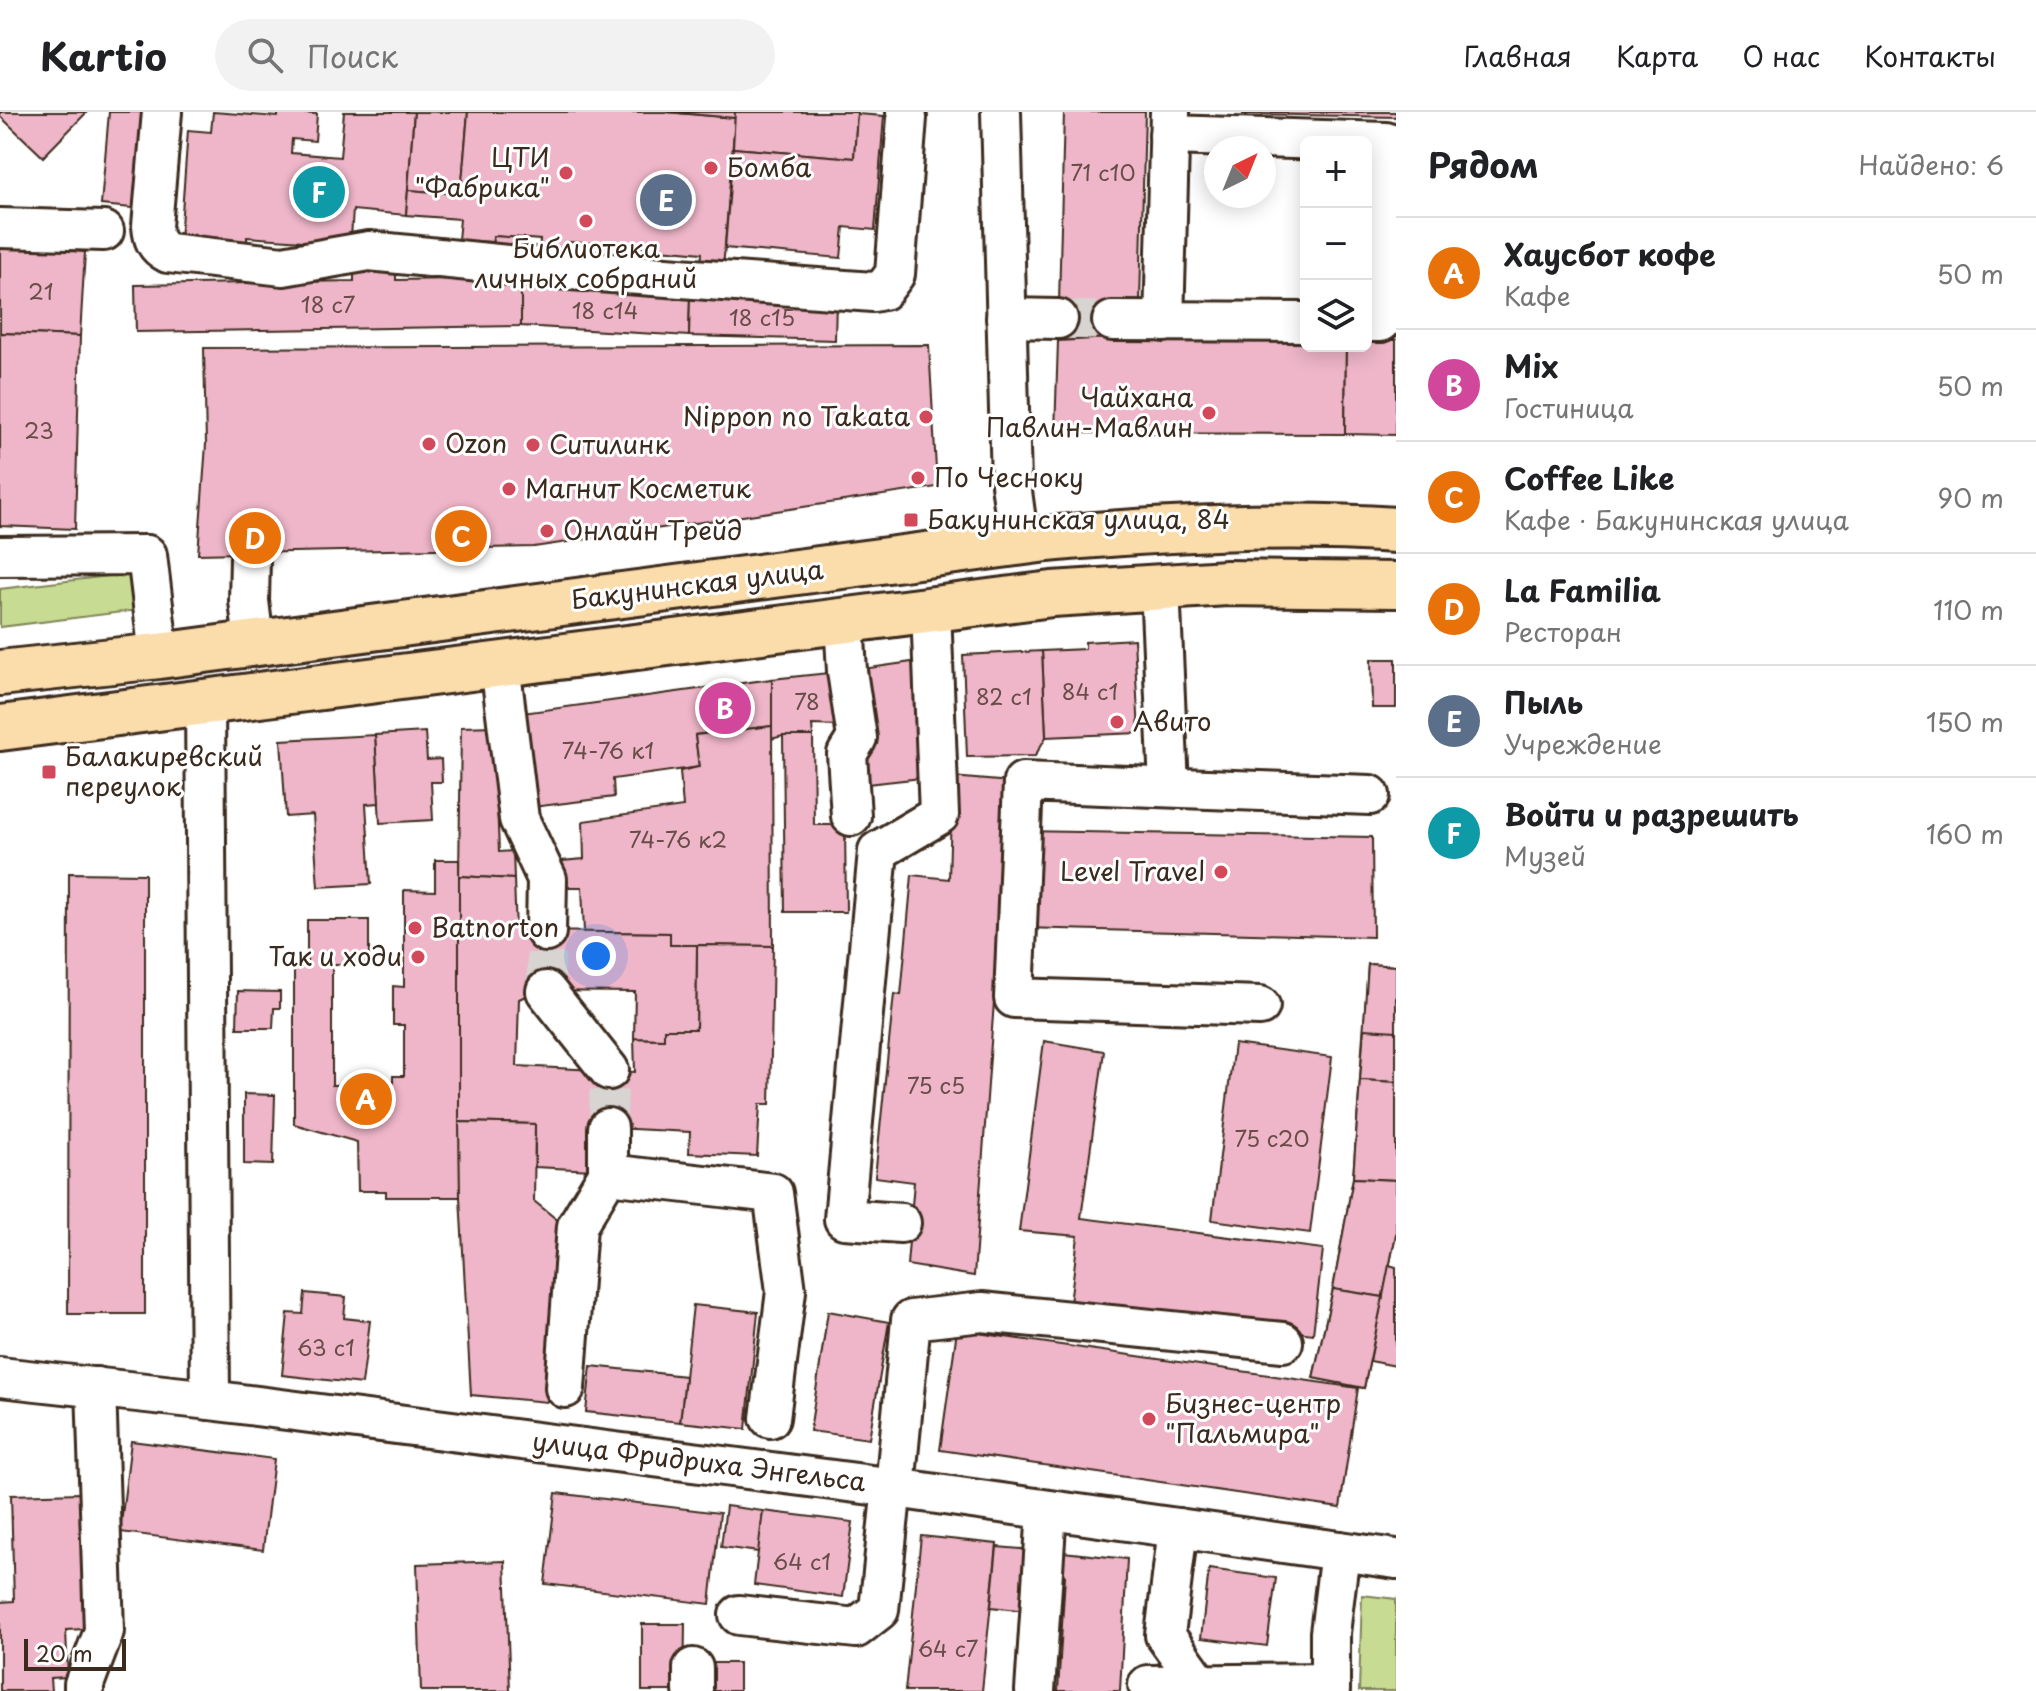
<!DOCTYPE html>
<html lang="ru">
<head>
<meta charset="utf-8">
<style>
  body { margin:0; font-family:"Playpen Sans",sans-serif; background:#f2f2f2; color:#202124 }
  .controls { position:absolute; right:24px; top:24px; display:grid; overflow:hidden; border-radius:12px; box-shadow:0 4px 20px #0003 }
  .controls button { width:72px; height:72px; display:grid; place-items:center; padding:0; border:0; border-bottom:2px solid #e0e0e0; background:#fff; color:#202124; font:40px sans-serif }
  .compass { position:absolute; left:1204px; top:24px; width:72px; height:72px; border-radius:50%; background:#fff; box-shadow:0 4px 20px #0003; rotate:43deg }
  .scale { position:absolute; left:24px; bottom:20px; width:102px; box-sizing:border-box; padding-left:8px; border:4px solid #3b2a1e; border-top:0; font-size:22px; line-height:28px; white-space:nowrap; color:#3b2a1e; -webkit-text-stroke:6px #fff; paint-order:stroke }
  .you { position:absolute; left:596px; top:844px; width:28px; height:28px; margin:-20px; border:6px solid #fff; border-radius:50%; background:#1a73e8; box-shadow:0 0 0 12px #1a73e833 }
  .badge { display:grid; place-items:center; width:52px; height:52px; border-radius:50%; background:#d1495b; color:#fff; font-size:26px; font-weight:700 }
  .pin { position:absolute; translate:-50% -50%; border:4px solid #fff; box-shadow:0 2px 8px #0006 }
  .list { margin:0; padding:0; list-style:none }
  h2 { display:flex; justify-content:space-between; align-items:center; height:104px; margin:0; padding:0 32px; font-size:34px }
  h2 small { font-size:26px; font-weight:400; color:#757577 }
  .list li { display:grid; grid-template-columns:52px 1fr auto; gap:24px; align-items:center; box-sizing:border-box; height:112px; padding:0 32px; border-top:2px solid #e0e0e0 }
  .list b { display:block; font-size:30px; white-space:nowrap }
  .list p { margin:0; font-size:26px; white-space:nowrap; color:#757577 }
  .list em { font-size:26px; font-style:normal; color:#757577 }
  .icon { flex:none; width:44px; height:44px; fill:none; stroke:currentColor; stroke-width:2; stroke-linecap:round; stroke-linejoin:round }
  .map { position:relative; flex:none; width:1396px; height:1579px; overflow:hidden }
  header { display:flex; align-items:center; gap:48px; box-sizing:border-box; height:112px; padding:0 40px; background:#fff; border-bottom:2px solid #e0e0e0 }
  header strong { font-size:38px }
  nav { display:flex; gap:44px; margin-inline-start:auto; font-size:28px }
  .search { width:560px; height:72px; background:#f2f2f2; display:flex; align-items:center; gap:20px; box-sizing:border-box; padding:0 28px; border-radius:44px; color:#757577; font-size:30px }
  main { display:flex }
  aside { flex:1; background:#fff }
  .map>svg:first-child { display:block }
  .green { fill:#c7dc92; stroke:#818358; stroke-width:2 }
  .building { fill:#efb6c9; stroke:#3b2a1e; stroke-width:2 }
  .lines { fill:none; stroke-linecap:round; stroke-linejoin:round }
  .minor-tunnel { stroke:#d8d4d2; stroke-width:38; stroke-dasharray:38 19; stroke-linecap:butt }
  .minor-casing { stroke:#3b2a1e; stroke-width:44 }
  .major-casing { stroke:#3b2a1e; stroke-width:50 }
  .minor { stroke:#fff; stroke-width:38 }
  .major { stroke:#fbdcab; stroke-width:44 }
  .poi-dot { fill:#d1495b; stroke:#fff; stroke-width:3 }
  .labels { text-anchor:middle; stroke-width:6; stroke-linejoin:round; paint-order:stroke }
  .number-label { font-size:22px; fill:#684d49 }
  .poi-label { font-size:26px; fill:#3b2a1e; stroke:#fff; text-anchor:start }
  .street-label { font-size:26px; fill:#3b2a1e; stroke:#fff }
</style>
</head>
<body>
<header>
<strong>Kartio</strong>
<div class="search"><svg class="icon" aria-label="search" viewBox="0 0 24 24"><circle cx="10" cy="10" r="6"/><path d="M15 15l6 6"/></svg>Поиск</div>
<nav><a>Главная</a><a>Карта</a><a>О нас</a><a>Контакты</a></nav>
</header>
<main>
<div class="map">
<svg width="1396" height="1579" viewBox="0 0 1396 1579">
  <rect width="100%" height="100%" fill="#fff"/>
  <filter id="ink" filterUnits="userSpaceOnUse"><feTurbulence type="fractalNoise" baseFrequency=".0125" numOctaves="2"/><feDisplacementMap in="SourceGraphic" scale="16" xChannelSelector="R" yChannelSelector="G"/><feConvolveMatrix kernelMatrix="1 2 1 2 8 2 1 2 1" color-interpolation-filters="sRGB"/></filter>
  <g filter="url(#ink)">
    <g class="green">
      <path d="M134,461L139,498L0,515V477Z"/>
      <path d="M1362,1483L1396,1487V1579H1359Z"/>
    </g>
    <g class="building">
      <path d="M0,0H87L43,45L0,4Z"/>
      <path d="M109,0H150L142,97L101,93Z"/>
      <path d="M213,0L278,5V0L317,2L315,29L292,27L291,41L340,45L344,0H414L406,103L353,98L351,125L317,130L247,125V133L180,128L188,18L211,20Z"/>
      <path d="M414,0H468L461,82L408,78Z"/>
      <path d="M468,0H666L735,6L723,157L701,154L702,141L639,135L637,149L602,146L603,132L569,130L568,145L539,143L540,128L493,124V130L458,128L460,107L406,103L408,78L461,82Z"/>
      <path d="M666,0H735V6Z"/>
      <path d="M735,0H857L854,46L733,36Z"/>
      <path d="M1064,0H1145L1140,189L1113,188L1112,226L1058,229Z"/>
      <path d="M1243,0H1396V5L1243,2Z"/>
      <path d="M857,2L884,4L875,118L844,115L841,146L725,136L733,36L854,46Z"/>
      <path d="M493,124L524,126L521,166H490Z"/>
      <path d="M0,134L85,140L80,224L0,221Z"/>
      <path d="M354,155H396V168L521,166V214L136,220L135,173L354,169Z"/>
      <path d="M521,166L690,184L689,224L521,214Z"/>
      <path d="M690,184L836,187L835,228L689,224Z"/>
      <path d="M0,221L80,224L75,417L0,414Z"/>
      <path d="M1112,226L1306,227V234H1346L1345,322L1055,321L1058,229Z"/>
      <path d="M1366,228H1396V323L1345,322L1346,234H1366Z"/>
      <path d="M929,233L937,375L534,435L198,442L206,332L204,236Z"/>
      <path d="M1134,527L1139,621L1046,625L1042,539L1085,537V530Z"/>
      <path d="M1042,539L1046,625L1035,644L967,645L963,543Z"/>
      <path d="M1371,547H1396V596H1372Z"/>
      <path d="M919,549L930,665L868,672L855,558Z"/>
      <path d="M838,560L843,614L812,613L813,624H783L771,627L772,567Z"/>
      <path d="M772,567V614L695,623L699,655L613,667L614,685L525,696L515,602Z"/>
      <path d="M494,614L499,740L513,739L514,767L459,764L461,615Z"/>
      <path d="M772,614L773,834L670,833V821L584,820L582,775H562L561,749L584,747L583,709L683,695L680,659L699,655L695,623Z"/>
      <path d="M425,620L427,648L441,647L442,670H431L433,708L380,711L375,623Z"/>
      <path d="M375,623L379,691L366,692L371,772L318,775L313,703L286,705L281,628Z"/>
      <path d="M783,624H813L814,713H845L846,800H785Z"/>
      <path d="M952,665L1010,670L974,1164L907,1153L914,1070L875,1065L894,882L901,883L912,763L949,767Z"/>
      <path d="M1022,719L1372,725L1373,825L1023,816Z"/>
      <path d="M435,748H459L460,1085H386V1079H358L357,1030L294,1012V852H307V808H369V852H332V973H393V964H404V913H393V874L404,875V778L435,779Z"/>
      <path d="M69,761L145,762V1202H68Z"/>
      <path d="M459,764L514,767L516,821L538,819L537,879L519,887L517,954L635,960L634,926L664,927V917H696L697,833L773,834L770,992H760L757,1044L689,1041L690,1020L595,1015L593,1058L535,1055V1012L459,1010Z"/>
      <path d="M538,819L670,821V833H697L696,917H664V927L634,926L635,880L537,879Z"/>
      <path d="M1368,852L1396,854V919L1364,917Z"/>
      <path d="M1368,852L1396,854V1122L1364,1276L1313,1266L1333,1177L1353,1066Z"/>
      <path d="M238,879L280,880V896H274L273,916H237Z"/>
      <path d="M1364,917L1396,919V970L1360,968Z"/>
      <path d="M1044,929L1104,939L1081,1106L1323,1137L1313,1222L1070,1192L1078,1124L1019,1119Z"/>
      <path d="M1234,932L1332,945L1310,1121L1212,1108Z"/>
      <path d="M1360,968L1396,970V1068L1353,1066Z"/>
      <path d="M244,982L275,983L273,1053L244,1052Z"/>
      <path d="M459,1010L535,1012L534,1089L561,1111L547,1290L471,1283L460,1085Z"/>
      <path d="M1353,1066L1396,1068V1122L1383,1185L1333,1177Z"/>
      <path d="M1389,1153L1396,1155V1254L1370,1249Z"/>
      <path d="M1333,1177L1383,1185L1364,1276L1313,1266Z"/>
      <path d="M305,1181L346,1185L344,1206L370,1209L362,1272L282,1263L288,1201L303,1202Z"/>
      <path d="M693,1193L758,1200L746,1317L680,1310Z"/>
      <path d="M828,1199L889,1210L869,1327L810,1319Z"/>
      <path d="M957,1218L1358,1276L1340,1396L940,1338Z"/>
      <path d="M591,1254L685,1264L680,1310L586,1300Z"/>
      <path d="M131,1329L274,1347L263,1438L120,1420Z"/>
      <path d="M80,1381L84,1517L66,1518L68,1565L50,1566L51,1579H0V1490L14,1489L11,1383Z"/>
      <path d="M556,1381L720,1401L710,1492L545,1472Z"/>
      <path d="M726,1394L763,1399L759,1440L721,1435Z"/>
      <path d="M763,1399L853,1410L843,1485L754,1473Z"/>
      <path d="M921,1424L997,1432L982,1579H905Z"/>
      <path d="M997,1435L1032,1438L1027,1499L991,1495Z"/>
      <path d="M1054,1439L1127,1447L1120,1579H1058L1065,1464L1053,1463Z"/>
      <path d="M505,1449L510,1579H421L417,1452Z"/>
      <path d="M1209,1457L1276,1466L1267,1534L1201,1526Z"/>
      <path d="M642,1512H685L684,1579H642Z"/>
      <rect x="701" y="1551" width="38" height="28"/>
    </g>
    <g class="lines">
      <g class="minor-tunnel">
        <path d="M1058,207L1112,209"/>
        <path d="M546,879V820"/>
        <path d="M608,1016L609,958"/>
      </g>
      <g class="minor-casing">
        <g id="minor">
          <path d="M162,0L152,114C153,127 156,135 168,141L283,154L369,139L529,155L873,180L883,178L895,162L907,6L906,0"/>
          <path d="M1001,0L1011,372L1019,431"/>
          <path d="M1169,23L1386,30L1381,210H1366"/>
          <path d="M0,116L104,119"/>
          <path d="M1006,206L1058,207"/>
          <path d="M1112,209L1306,210"/>
          <path d="M1164,210L1170,0"/>
          <path d="M0,444L147,443L159,544"/>
          <path d="M250,446L249,489L254,530"/>
          <path d="M1160,474L1169,675"/>
          <path d="M844,509L847,559L857,626L847,642L851,704"/>
          <path d="M500,552L519,707L547,767L546,820"/>
          <path d="M205,588L210,1288"/>
          <path d="M546,879L609,958"/>
          <path d="M1260,894L1014,886L1023,670L1370,683"/>
          <path d="M608,1062L773,1081L786,1179L770,1306"/>
          <path d="M901,1111L844,1107L878,739L939,703L931,497"/>
          <path d="M0,1265L210,1288L895,1376L1396,1447"/>
          <path d="M565,1276L577,1114L608,1062V1016"/>
          <path d="M895,1376L911,1208L982,1200L1283,1230"/>
          <path d="M1178,1416L1165,1523L1200,1572L1201,1579"/>
          <path d="M739,1503L856,1516L879,1498L892,1375"/>
          <path d="M1148,1573L1330,1571"/>
          <path d="M84,1579V1572L104,1519L96,1275"/>
          <path d="M693,1579V1556"/>
          <path d="M1035,1579L1047,1398"/>
          <path d="M1330,1579V1521L1340,1439"/>
        </g>
      </g>
      <g class="major-casing">
        <g id="major">
          <path d="M0,561L159,544L1047,427C1162,417 1280,410 1396,418"/>
          <path d="M0,616L1052,482L1227,471L1396,473"/>
        </g>
      </g>
      <use href="#minor" class="minor"/>
      <use href="#major" class="major"/>
    </g>
  </g>
  <g class="poi-dot">
    <circle cx="711" cy="56" r="8"/>
    <circle cx="566" cy="61" r="8"/>
    <circle cx="586" cy="109" r="8"/>
    <circle cx="1209" cy="301" r="8"/>
    <circle cx="926" cy="305" r="8"/>
    <circle cx="429" cy="332" r="8"/>
    <circle cx="533" cy="333" r="8"/>
    <circle cx="918" cy="366" r="8"/>
    <circle cx="509" cy="377" r="8"/>
    <rect x="903" y="400" width="16" height="16" rx="4"/>
    <circle cx="547" cy="419" r="8"/>
    <circle cx="1117" cy="610" r="8"/>
    <rect x="41" y="652" width="16" height="16" rx="4"/>
    <circle cx="1221" cy="760" r="8"/>
    <circle cx="415" cy="816" r="8"/>
    <circle cx="418" cy="845" r="8"/>
    <circle cx="1149" cy="1307" r="8"/>
  </g>
  <g class="labels">
    <g class="number-label">
      <text x="1103" y="69">71 с10</text>
      <text x="41" y="188">21</text>
      <text x="328" y="201">18 с7</text>
      <text x="605" y="207">18 с14</text>
      <text x="762" y="214">18 с15</text>
      <text x="39" y="327">23</text>
      <text x="1090" y="588">84 с1</text>
      <text x="1004" y="593">82 с1</text>
      <text x="807" y="598">78</text>
      <text x="608" y="647">74-76 к1</text>
      <text x="678" y="736">74-76 к2</text>
      <text x="936" y="982">75 с5</text>
      <text x="1272" y="1035">75 с20</text>
      <text x="326" y="1244">63 с1</text>
      <text x="802" y="1458">64 с1</text>
      <text x="948" y="1545">64 с7</text>
    </g>
    <g class="poi-label">
      <text x="550" y="55" text-anchor="end">ЦТИ<tspan x="550" dy="30">"Фабрика"</tspan></text>
      <text x="727" y="65">Бомба</text>
      <text x="586" y="146" text-anchor="middle">Библиотека<tspan x="586" dy="30">личных собраний</tspan></text>
      <text x="1193" y="295" text-anchor="end">Чайхана<tspan x="1193" dy="30">Павлин-Мавлин</tspan></text>
      <text x="910" y="314" text-anchor="end">Nippon no Takata</text>
      <text x="445" y="341">Ozon</text>
      <text x="549" y="342">Ситилинк</text>
      <text x="934" y="375">По Чесноку</text>
      <text x="525" y="386">Магнит Косметик</text>
      <text x="927" y="417">Бакунинская улица, 84</text>
      <text x="563" y="428">Онлайн Трейд</text>
      <text x="1133" y="619">Авито</text>
      <text x="65" y="654">Балакиревский<tspan x="65" dy="30">переулок</tspan></text>
      <text x="1205" y="769" text-anchor="end">Level Travel</text>
      <text x="431" y="825">Batnorton</text>
      <text x="402" y="854" text-anchor="end">Так и ходи</text>
      <text x="1165" y="1301">Бизнес-центр<tspan x="1165" dy="30">"Пальмира"</tspan></text>
    </g>
    <g class="street-label">
      <text transform="translate(697 473) rotate(-7)" y="9">Бакунинская улица</text>
      <text transform="translate(699 1350) rotate(7)" y="9">улица Фридриха Энгельса</text>
    </g>
  </g>
</svg>
<div class="controls">
<button>+</button>
<button>−</button>
<button><svg class="icon" aria-label="layers" viewBox="0 0 24 24"><path d="M12 4l9 5-9 5-9-5zM3 14l9 5 9-5"/></svg></button>
</div>
<svg class="compass" viewBox="-18 -18 36 36"><path d="M0-13l5 13h-10z" fill="#e53935"/><path d="M0 13l5-13h-10z" fill="#757577"/></svg>
<div class="scale">20 m</div>
<div class="you"></div>
<div class="pin badge" style="left:366px;top:987px;background:#e8710a">A</div>
<div class="pin badge" style="left:725px;top:596px;background:#d1479c">B</div>
<div class="pin badge" style="left:461px;top:424px;background:#e8710a">C</div>
<div class="pin badge" style="left:255px;top:426px;background:#e8710a">D</div>
<div class="pin badge" style="left:666px;top:88px;background:#5c6f8a">E</div>
<div class="pin badge" style="left:319px;top:80px;background:#0f9aa8">F</div>
</div>
<aside>
<h2>Рядом<small>Найдено: 6</small></h2>
<ul class="list">
<li><span class="badge" style="background:#e8710a">A</span><div><b>Хаусбот кофе</b><p>Кафе</p></div><em>50 m</em></li>
<li><span class="badge" style="background:#d1479c">B</span><div><b>Mix</b><p>Гостиница</p></div><em>50 m</em></li>
<li><span class="badge" style="background:#e8710a">C</span><div><b>Coffee Like</b><p>Кафе · Бакунинская улица</p></div><em>90 m</em></li>
<li><span class="badge" style="background:#e8710a">D</span><div><b>La Familia</b><p>Ресторан</p></div><em>110 m</em></li>
<li><span class="badge" style="background:#5c6f8a">E</span><div><b>Пыль</b><p>Учреждение</p></div><em>150 m</em></li>
<li><span class="badge" style="background:#0f9aa8">F</span><div><b>Войти и разрешить</b><p>Музей</p></div><em>160 m</em></li>
</ul>
</aside>
</main>
</body>
</html>
